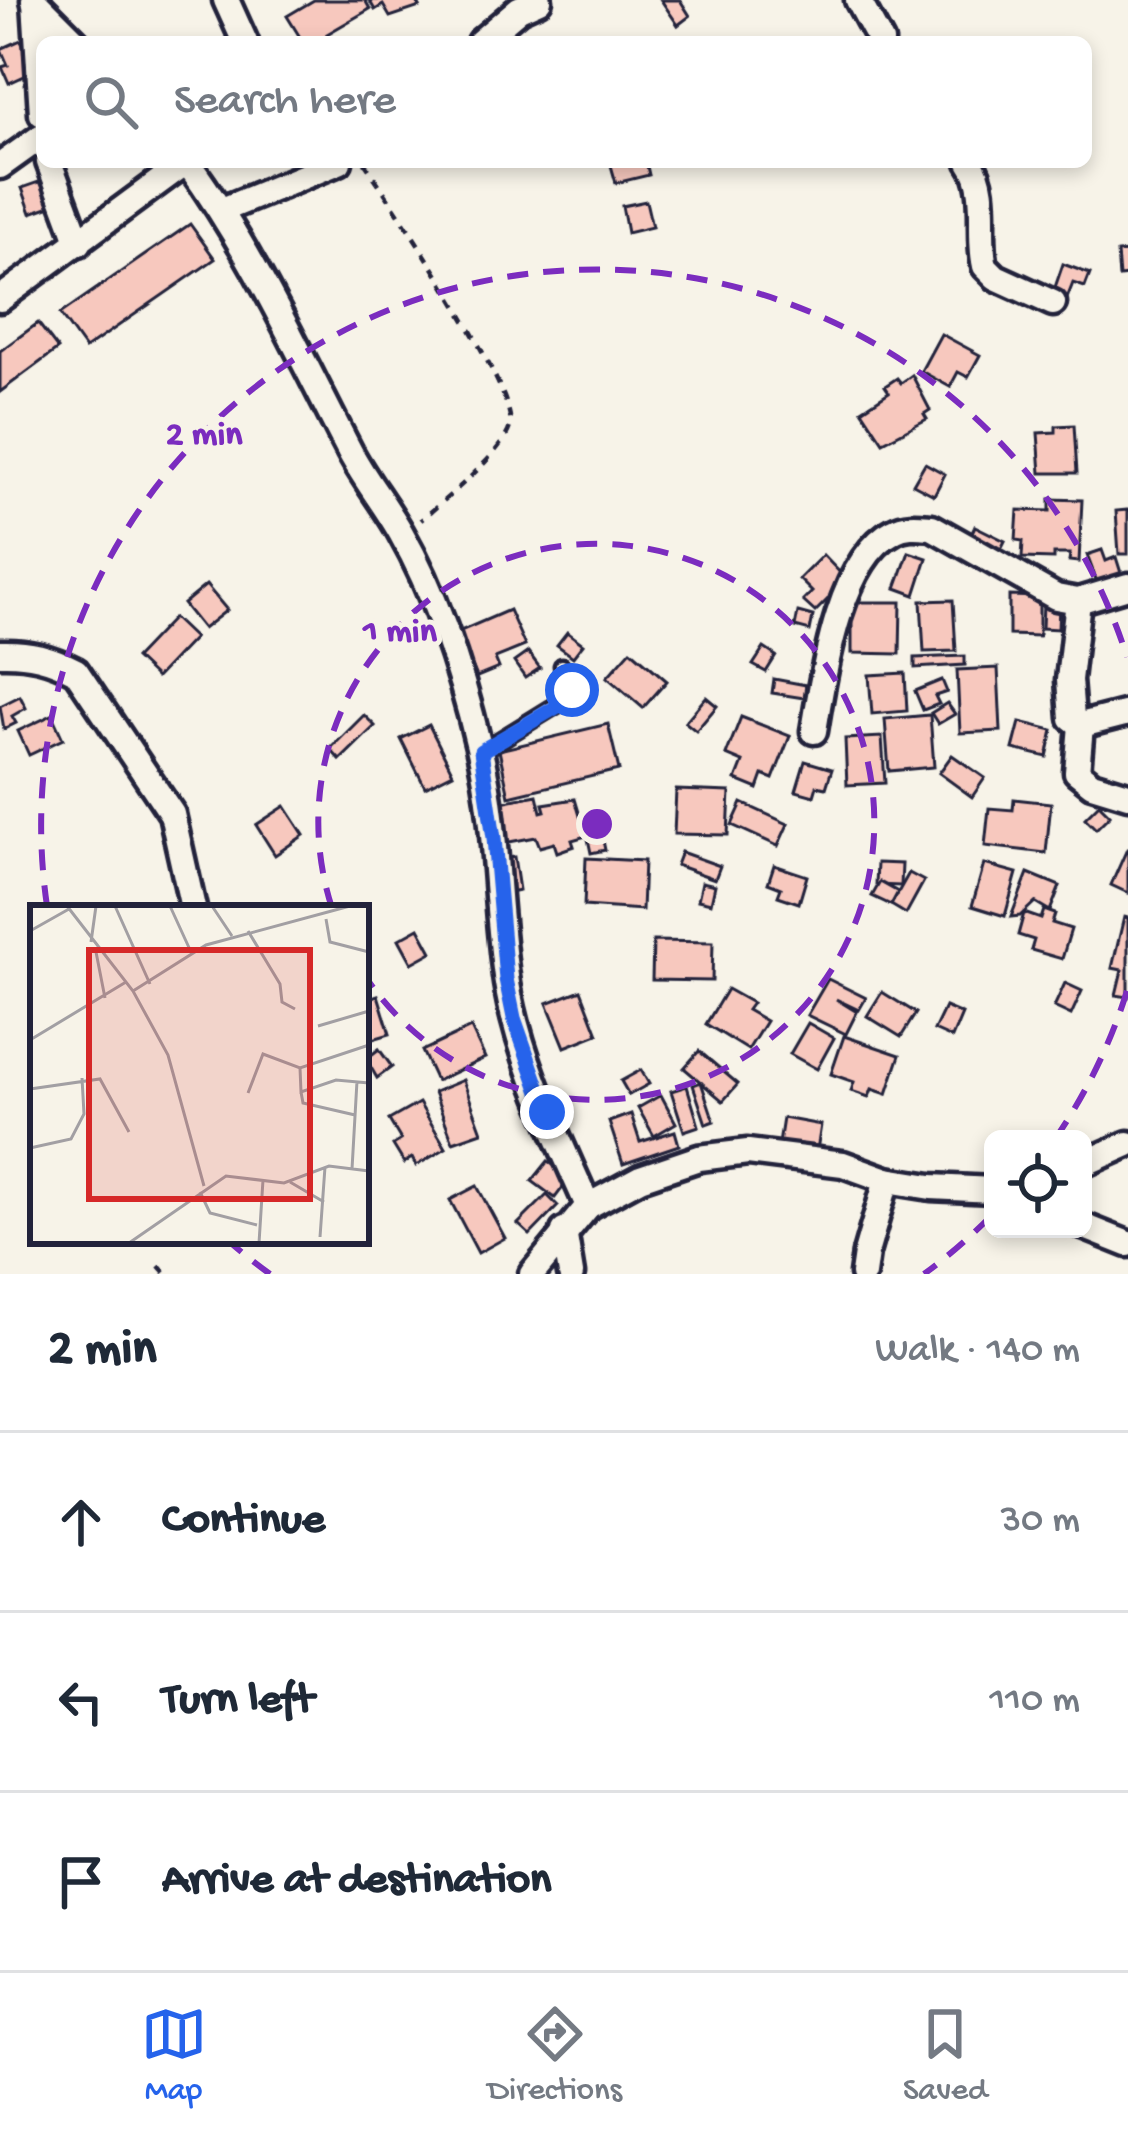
<!DOCTYPE html>
<html lang="en">
<head>
<meta charset="utf-8">
<style>
  body { margin:0; font-family:"Gochi Hand",sans-serif; background:#f2f2f3; color:#1f2937 }
  .controls { position:absolute; right:36px; bottom:36px; display:grid; overflow:hidden; border-radius:18px; box-shadow:0 6px 18px #0003 }
  .controls button { width:108px; height:108px; display:grid; place-items:center; padding:0; border:0; border-bottom:3px solid #e0e1e3; background:#fff; color:#1f2937; font:60px sans-serif }
  .stop { position:absolute; width:36px; height:36px; margin:-27px; border:9px solid #2563eb; border-radius:50%; background:#fff }
  .stop.end { background:#2563eb; border-color:#fff; box-shadow:0 3px 12px #0008 }
  .list { margin:0; padding:0; list-style:none }
  h2 { display:flex; justify-content:space-between; align-items:center; height:156px; margin:0; padding:0 48px; font-size:51px }
  h2 small { font-size:39px; font-weight:400; color:#747a83 }
  .list li { display:grid; grid-template-columns:78px 1fr auto; gap:36px; align-items:center; box-sizing:border-box; height:180px; padding:0 48px; border-top:3px solid #e0e1e3 }
  .list b { display:block; font-size:45px; white-space:nowrap }
  .list em { font-size:39px; font-style:normal; color:#747a83 }
  .icon { flex:none; width:66px; height:66px; fill:none; stroke:currentColor; stroke-width:2; stroke-linecap:round; stroke-linejoin:round }
  .map { position:relative; flex:none; width:1128px; height:1274px; overflow:hidden }
  .search { position:absolute; background:#fff; box-shadow:0 6px 18px #0003; left:36px; right:36px; top:36px; height:132px; display:flex; align-items:center; gap:30px; box-sizing:border-box; padding:0 42px; border-radius:18px; color:#747a83; font-size:45px }
  .sheet { height:696px; background:#fff }
  nav { display:flex; justify-content:space-around; align-items:center; box-sizing:border-box; height:168px; border-top:3px solid #e0e1e3; background:#fff; font-size:33px; color:#747a83 }
  nav a { display:grid; justify-items:center; gap:6px }
  nav .on { color:#2563eb }
  .map>svg:first-child { display:block }
  .building { fill:#f7c8be; stroke:#22223b; stroke-width:3 }
  .lines { fill:none; stroke-linecap:round; stroke-linejoin:round }
  .lane-casing { stroke:#22223b; stroke-width:21 }
  .street-casing { stroke:#22223b; stroke-width:33 }
  .path { stroke:#22223b; stroke-width:4.5; stroke-dasharray:9 9; stroke-linecap:butt }
  .lane { stroke:#f7f3e8; stroke-width:12 }
  .street { stroke:#f7f3e8; stroke-width:24 }
  .route { stroke:#2563eb; stroke-width:15 }
  .ring { fill:none; stroke:#7b2cbf; stroke-width:6; stroke-dasharray:21 15 }
  .inset-road { fill:none; stroke:#a29fa3; stroke-width:3 }
  .view { fill:#d62828; fill-opacity:0.15; stroke:#d62828; stroke-width:6 }
  .inset-edge { fill:none; stroke:#22223b; stroke-width:6 }
  .centre { fill:#7b2cbf; stroke:#f7f3e8; stroke-width:6 }
  .ring-label { font-size:36px; text-anchor:middle; font-weight:bold; fill:#7b2cbf; stroke:#f7f3e8; stroke-width:10; stroke-linejoin:round; paint-order:stroke }
</style>
</head>
<body>
<div class="map">
<svg width="1128" height="1274" viewBox="0 0 1128 1274">
  <rect width="100%" height="100%" fill="#f7f3e8"/>
  <filter id="ink" filterUnits="userSpaceOnUse"><feTurbulence type="fractalNoise" baseFrequency=".00833" numOctaves="2"/><feDisplacementMap in="SourceGraphic" scale="24" xChannelSelector="R" yChannelSelector="G"/><feConvolveMatrix kernelMatrix="1 2 1 2 8 2 1 2 1" color-interpolation-filters="sRGB"/></filter>
  <g filter="url(#ink)">
    <g class="building">
      <path d="M314,0H365L370,9L327,34L332,42H303L287,16Z"/>
      <path d="M369,0H416L420,7L390,17L383,5L375,10Z"/>
      <path d="M661,0H680L690,16L678,25Z"/>
      <path d="M21,40L35,71L9,83L2,67L8,65L1,49Z"/>
      <path d="M610,162H646L649,175L616,183Z"/>
      <path d="M42,181L51,206L31,213L22,188Z"/>
      <path d="M646,201L652,227L627,233L622,206Z"/>
      <path d="M190,224L215,259L85,349L60,314Z"/>
      <path d="M1128,252V276L1119,277L1117,253Z"/>
      <path d="M1063,264L1090,274L1085,287L1073,283L1066,301L1052,296Z"/>
      <path d="M38,323L58,349L0,392V351Z"/>
      <path d="M941,334L980,355L968,377L958,372L950,387L921,371Z"/>
      <path d="M912,375L930,410L924,414L927,419L883,442L862,410L889,392L885,386L897,378L901,383Z"/>
      <path d="M1074,425L1077,473H1041L1038,433L1056,432V426Z"/>
      <path d="M925,463L945,474L934,495L913,484Z"/>
      <path d="M1050,499L1082,500L1079,562L1069,561L1070,554H1054V559L1022,558L1023,541L1016,540L1018,510L1050,511Z"/>
      <path d="M1128,510V554H1119L1116,511Z"/>
      <path d="M975,526L1005,541L1000,551L970,537Z"/>
      <path d="M1102,550L1106,561L1116,557L1121,573L1097,582L1087,555Z"/>
      <path d="M909,552L927,558L915,595L896,588Z"/>
      <path d="M823,555L847,580L815,612L803,601L812,592L799,579Z"/>
      <path d="M206,585L227,610L203,629L183,604Z"/>
      <path d="M1009,596L1039,597V636L1009,635Z"/>
      <path d="M953,600L956,651L924,652L921,601Z"/>
      <path d="M852,602H901L900,654L852,653Z"/>
      <path d="M1043,603L1059,604L1058,629L1042,628Z"/>
      <path d="M509,610L525,646L495,658L499,668L477,677L458,632Z"/>
      <path d="M798,612L813,616L810,631L795,627Z"/>
      <path d="M173,618L194,638L156,678L135,658Z"/>
      <path d="M567,632L583,644L573,657L557,645Z"/>
      <path d="M764,648L776,656L766,672L753,665Z"/>
      <path d="M631,650L667,681L643,708L607,677Z"/>
      <path d="M528,652L540,668L525,678L514,662Z"/>
      <path d="M965,656V665L915,668V658Z"/>
      <path d="M998,668L1001,731L960,733L957,670Z"/>
      <path d="M905,673L907,711L872,714L869,675Z"/>
      <path d="M774,679L806,685L804,698L772,693Z"/>
      <path d="M942,680L947,692L935,696L939,704L923,710L915,691Z"/>
      <path d="M20,696L26,708L12,716L16,723L4,729L0,706Z"/>
      <path d="M706,697L717,706L696,731L685,722Z"/>
      <path d="M947,703L955,714L938,724L931,713Z"/>
      <path d="M52,715L63,739L29,755L18,731Z"/>
      <path d="M364,715L375,726L340,760L330,749Z"/>
      <path d="M930,715L934,767L889,771L885,719Z"/>
      <path d="M741,717L790,736L773,779L763,775L758,789L736,780L743,762L726,755Z"/>
      <path d="M1020,722L1053,730L1047,757L1013,749Z"/>
      <path d="M608,724L619,770L509,796L499,750Z"/>
      <path d="M429,725L453,773L425,787L401,739Z"/>
      <path d="M882,737L885,783L847,785L845,739Z"/>
      <path d="M952,755L985,778L972,797L939,773Z"/>
      <path d="M805,761L832,769L826,788L817,786L814,796L796,791Z"/>
      <path d="M676,790L730,792L728,835L674,834Z"/>
      <path d="M537,795L541,812L545,811L543,804L575,799L586,836L572,840L574,846L557,852L554,843L540,847L536,837L504,843L496,803Z"/>
      <path d="M1014,799L1051,803L1046,853L985,846L989,808L1013,810Z"/>
      <path d="M742,803L788,824L778,846L732,825Z"/>
      <path d="M1099,804L1110,815L1096,829L1085,818Z"/>
      <path d="M285,806L304,835L275,855L256,825Z"/>
      <path d="M598,817L605,850L591,853L584,820Z"/>
      <path d="M1127,849H1128V893L1111,885Z"/>
      <path d="M681,852L720,866L715,879L676,865Z"/>
      <path d="M514,857L519,890L509,892L503,859Z"/>
      <path d="M586,858L644,861L642,910L584,906Z"/>
      <path d="M877,863L902,864L901,886L876,885Z"/>
      <path d="M984,864L1017,873L1005,916L972,906Z"/>
      <path d="M774,865L807,876L799,903L778,896L781,888L768,883Z"/>
      <path d="M909,873L924,881L906,914L891,905Z"/>
      <path d="M1028,873L1060,886L1050,911L1035,902L1020,916L1011,917Z"/>
      <path d="M702,882L715,885L711,903L698,900Z"/>
      <path d="M880,882L898,892L891,905L872,896Z"/>
      <path d="M1044,910L1055,914L1052,923L1071,929L1062,959L1031,950L1034,940L1018,935L1024,913L1041,919Z"/>
      <path d="M1124,917L1128,918V997L1116,995L1122,970L1112,968Z"/>
      <path d="M419,928L432,952L412,963L399,939Z"/>
      <path d="M653,941L713,942L712,981L652,980Z"/>
      <path d="M828,979L866,998L859,1010L836,999L857,1012L846,1034L807,1015Z"/>
      <path d="M1065,983L1082,991L1071,1015L1054,1007Z"/>
      <path d="M727,989L752,1003L747,1010L766,1021L748,1050L706,1024Z"/>
      <path d="M581,990L598,1034L565,1047L547,1003Z"/>
      <path d="M882,992L916,1013L901,1037L867,1016Z"/>
      <path d="M378,995L390,1034L366,1041V999Z"/>
      <path d="M945,1007L962,1014L952,1038L934,1030Z"/>
      <path d="M808,1023L834,1038L817,1069L790,1054Z"/>
      <path d="M471,1028L485,1058L436,1081L422,1051Z"/>
      <path d="M844,1036L900,1055L887,1094L872,1089L869,1097L851,1091L854,1082L831,1074Z"/>
      <path d="M379,1049L392,1067L377,1078L366,1059Z"/>
      <path d="M699,1051L738,1084L723,1101L684,1068Z"/>
      <path d="M641,1070L649,1084L629,1095L621,1081Z"/>
      <path d="M463,1080L482,1132L453,1142L434,1092Z"/>
      <path d="M701,1082L714,1121L706,1124L693,1085Z"/>
      <path d="M687,1086L699,1126L684,1131L671,1091Z"/>
      <path d="M661,1095L676,1123L654,1136L638,1108Z"/>
      <path d="M419,1103L446,1148L416,1166L412,1158L404,1163L393,1145L401,1140L389,1120Z"/>
      <path d="M631,1114L640,1142L675,1131L679,1145L623,1164L609,1122Z"/>
      <path d="M783,1118L821,1125L817,1150L779,1144Z"/>
      <path d="M548,1161L570,1178L555,1198L532,1181Z"/>
      <path d="M477,1186L505,1238L478,1253L450,1200Z"/>
      <path d="M547,1195L558,1206L530,1235L518,1224Z"/>
    </g>
    <g class="lines">
      <g class="lane-casing">
        <path id="lane" d="M482,751L568,698L570,679L562,666"/>
      </g>
      <g class="street-casing">
        <g id="street">
          <path d="M34,0L76,42"/>
          <path d="M226,0L245,42"/>
          <path d="M858,0L881,42"/>
          <path d="M35,1L42,114"/>
          <path d="M480,42L519,9L539,0"/>
          <path d="M49,162L79,243"/>
          <path d="M187,162C252,251 297,350 348,448C363,478 385,504 401,533C438,598 462,675 479,747C498,825 495,905 507,983C519,1060 557,1135 588,1206"/>
          <path d="M970,162C990,190 977,234 985,266L996,277L1053,303"/>
          <path d="M0,166L42,136"/>
          <path d="M222,210L339,162"/>
          <path d="M0,299L186,162"/>
          <path d="M1078,601L1069,680L1072,718L1081,725L1128,713"/>
          <path d="M0,653C29,652 51,658 76,671L172,814L193,908"/>
          <path d="M1081,725L1077,772L1092,784L1128,795"/>
          <path d="M814,731C823,676 839,559 894,531C906,524 919,526 932,527L1056,597L1078,601L1128,586"/>
          <path d="M1083,1164L1128,1144"/>
          <path d="M1083,1226L1128,1244"/>
          <path d="M564,1231L571,1274"/>
          <path d="M532,1274L588,1206L640,1178L699,1158L748,1152L843,1164L887,1180L931,1187L993,1190"/>
          <path d="M863,1274L866,1253L887,1180"/>
        </g>
      </g>
      <g class="path">
        <path d="M364,162C390,200 520,393 510,427C502,454 443,501 421,520"/>
        <path d="M159,1266L166,1274"/>
      </g>
      <use href="#lane" class="lane"/>
      <use href="#street" class="street"/>
    </g>
  </g>
  <g class="lines" filter="url(#ink)">
    <path class="route" d="M547,1112L514,1018L506,979L494,838L481,751L558,706L572,690"/>
  </g>
  <g class="ring">
    <path d="M332 908A278 278 0 1 1 367 979"/>
    <path d="M1127 991A556 556 0 0 1 1055 1139M990 1217A556 556 0 0 1 924 1274M270 1274A556 556 0 0 1 232 1244M47 906A556 556 0 0 1 1127 657"/>
  </g>
  <g transform="translate(30 905)">
    <rect width="339" height="339" fill="#f7f3e8"/>
    <path class="inset-road" d="M37,1L103,86L138,150L174,281M85,1L120,79M140,1L161,47M182,1L202,31M296,14L300,37L339,47M0,26L39,4M218,26L250,79L252,97L265,104M61,37L66,1M66,47L75,93M103,86L176,40L320,1M288,121L339,106M0,135L96,77M270,163L271,187L306,175L339,178M0,184L70,174L99,227M271,187L273,198L325,210M218,188L233,149L270,163L339,140M0,243L41,234L54,209L52,173M322,264L327,176M260,277L294,297M170,287L180,308L227,320M290,332L295,262M99,338L196,271L254,278L299,261L339,266M229,338L233,275"/>
    <path class="view" d="M59,45H280V294H59Z"/>
    <rect width="339" height="339" class="inset-edge"/>
  </g>
  <circle cx="597" cy="824" r="18" class="centre"/>
  <g class="ring-label">
    <text x="204" y="443">2 min</text>
    <text x="400" y="640">1 min</text>
  </g>
</svg>
<div class="controls">
<button><svg class="icon" aria-label="locate" viewBox="0 0 24 24"><circle cx="12" cy="12" r="6"/><path d="M12 2v4M12 18v4M2 12h4M18 12h4"/></svg></button>
</div>
<div class="stop" style="left:572px;top:690px"></div>
<div class="stop end" style="left:547px;top:1112px"></div>
<div class="search"><svg class="icon" aria-label="search" viewBox="0 0 24 24"><circle cx="10" cy="10" r="6"/><path d="M15 15l6 6"/></svg>Search here</div>
</div>
<section class="sheet">
<h2>2 min<small>Walk · 140 m</small></h2>
<ul class="list">
<li><svg class="icon" aria-label="ahead" viewBox="0 0 24 24"><path d="M12 20V5M6 11l6-6 6 6"/></svg><div><b>Continue</b></div><em>30 m</em></li>
<li><svg class="icon" aria-label="left" viewBox="0 0 24 24"><path d="M17 20v-9H6M10 6l-5 5 5 5"/></svg><div><b>Turn left</b></div><em>110 m</em></li>
<li><svg class="icon" aria-label="arrive" viewBox="0 0 24 24"><path d="M6 21V4h12l-3 4 3 4H6"/></svg><div><b>Arrive at destination</b></div></li>
</ul>
</section>
<nav>
<a class="on"><svg class="icon" aria-label="map" viewBox="0 0 24 24"><path d="M3 6l6-2 6 2 6-2v14l-6 2-6-2-6 2zM9 4v14M15 6v14"/></svg>Map</a>
<a><svg class="icon" aria-label="directions" viewBox="0 0 24 24"><path d="M12 3l9 9-9 9-9-9zM9 14v-3h6M13 9l2 2-2 2"/></svg>Directions</a>
<a><svg class="icon" aria-label="saved" viewBox="0 0 24 24"><path d="M7 4h10v16l-5-4-5 4z"/></svg>Saved</a>
</nav>
</body>
</html>
